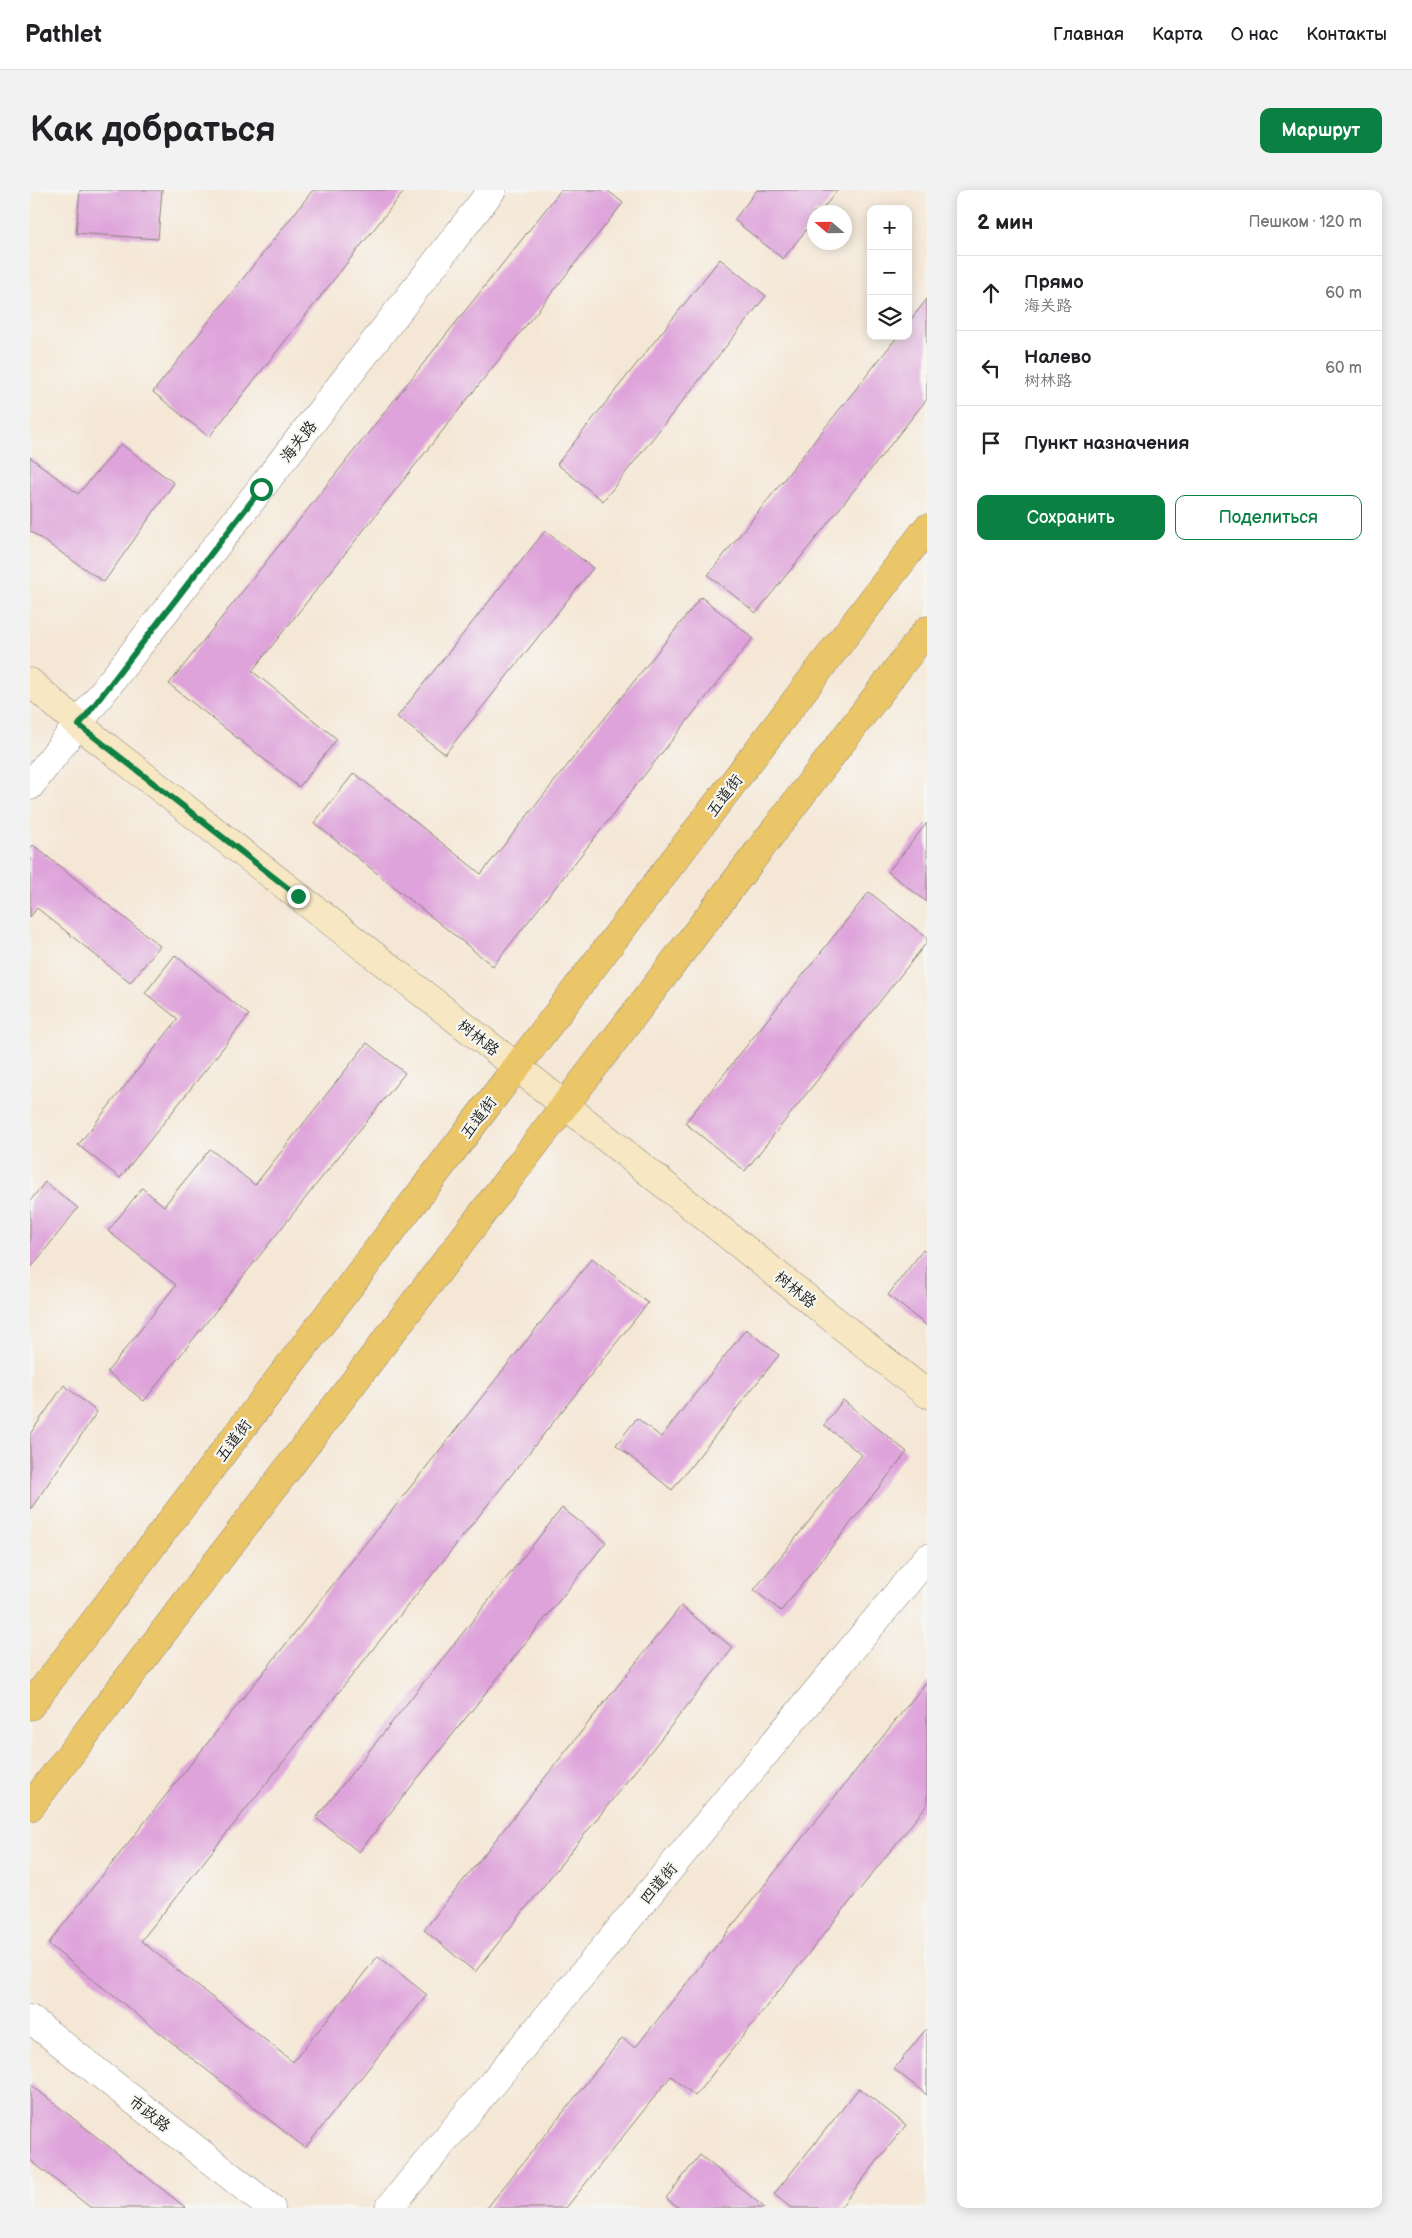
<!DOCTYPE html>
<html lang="ru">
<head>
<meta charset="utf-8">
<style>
  body { margin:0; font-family:"Balsamiq Sans","LXGW WenKai TC",sans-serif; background:#f2f2f2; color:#202124 }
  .controls { position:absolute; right:15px; top:15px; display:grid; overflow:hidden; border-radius:10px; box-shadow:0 2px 12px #0003 }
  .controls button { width:45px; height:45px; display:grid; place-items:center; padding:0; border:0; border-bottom:1px solid #e0e0e0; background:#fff; color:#202124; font:25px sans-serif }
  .compass { position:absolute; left:777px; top:15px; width:45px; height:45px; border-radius:50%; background:#fff; box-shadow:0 2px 12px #0003; rotate:290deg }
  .stop { position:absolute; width:15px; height:15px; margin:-11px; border:4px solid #0b8043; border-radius:50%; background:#fff }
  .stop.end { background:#0b8043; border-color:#fff; box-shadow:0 1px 5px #0008 }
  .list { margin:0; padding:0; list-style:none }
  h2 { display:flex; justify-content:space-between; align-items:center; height:65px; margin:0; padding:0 20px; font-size:21px }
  h2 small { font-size:16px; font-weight:400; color:#757577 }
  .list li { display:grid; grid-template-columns:32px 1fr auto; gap:15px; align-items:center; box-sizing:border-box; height:75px; padding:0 20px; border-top:1px solid #e0e0e0 }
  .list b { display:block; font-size:19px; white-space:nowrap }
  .list p { margin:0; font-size:16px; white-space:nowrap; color:#757577 }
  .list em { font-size:16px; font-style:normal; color:#757577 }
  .actions { display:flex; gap:10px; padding:15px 20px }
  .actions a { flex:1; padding:11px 0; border:1px solid #0b8043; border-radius:10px; text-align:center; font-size:18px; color:#0b8043 }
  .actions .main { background:#0b8043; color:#fff }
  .icon { flex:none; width:28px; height:28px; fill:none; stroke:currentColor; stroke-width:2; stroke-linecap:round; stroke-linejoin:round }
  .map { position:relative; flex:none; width:897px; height:2018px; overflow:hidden; border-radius:10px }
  header { display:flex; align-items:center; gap:30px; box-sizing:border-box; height:70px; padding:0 25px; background:#fff; border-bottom:1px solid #e0e0e0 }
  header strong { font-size:24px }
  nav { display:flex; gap:28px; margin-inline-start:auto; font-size:18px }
  .intro { display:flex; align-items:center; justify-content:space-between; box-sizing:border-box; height:120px; padding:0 30px }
  h1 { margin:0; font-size:35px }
  .button { padding:12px 22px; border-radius:10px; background:#0b8043; color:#fff; font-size:18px; font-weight:700 }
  main { display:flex; gap:30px; padding:0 30px }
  aside { flex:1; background:#fff; border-radius:10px; box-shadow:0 2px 12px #0003 }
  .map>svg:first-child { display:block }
  .building { fill:#dea3da }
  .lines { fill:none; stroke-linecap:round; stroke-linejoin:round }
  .minor-casing { stroke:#888279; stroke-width:29 }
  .secondary-casing { stroke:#888279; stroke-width:29 }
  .trunk-casing { stroke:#888279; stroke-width:29 }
  .minor { stroke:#fff; stroke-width:28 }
  .secondary { stroke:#f7e8c3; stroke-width:28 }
  .trunk { stroke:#ebc669; stroke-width:28 }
  .route { stroke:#0b8043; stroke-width:6 }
  .labels { text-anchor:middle; stroke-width:4.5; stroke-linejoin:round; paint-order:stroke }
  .street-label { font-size:16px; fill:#1c1c1c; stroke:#f6f6f2 }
</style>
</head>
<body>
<header>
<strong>Pathlet</strong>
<nav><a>Главная</a><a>Карта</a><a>О нас</a><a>Контакты</a></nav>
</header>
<div class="intro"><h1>Как добраться</h1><a class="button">Маршрут</a></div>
<main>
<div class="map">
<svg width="897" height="2018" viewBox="0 0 897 2018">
  <rect width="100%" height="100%" fill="#f6f6f2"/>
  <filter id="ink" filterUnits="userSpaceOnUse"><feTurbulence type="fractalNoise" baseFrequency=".02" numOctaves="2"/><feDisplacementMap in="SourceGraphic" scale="10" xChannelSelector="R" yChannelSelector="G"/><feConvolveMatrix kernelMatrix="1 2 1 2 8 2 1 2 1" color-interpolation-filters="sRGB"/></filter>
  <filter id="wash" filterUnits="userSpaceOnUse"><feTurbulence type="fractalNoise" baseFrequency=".0096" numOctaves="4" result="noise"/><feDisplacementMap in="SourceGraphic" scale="20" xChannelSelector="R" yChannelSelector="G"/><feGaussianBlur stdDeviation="1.12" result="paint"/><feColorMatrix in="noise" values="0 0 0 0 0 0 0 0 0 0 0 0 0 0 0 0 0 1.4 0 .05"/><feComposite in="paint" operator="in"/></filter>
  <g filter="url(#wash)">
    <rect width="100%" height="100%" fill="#f5e7d6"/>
    <g id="blocks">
      <g class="building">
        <path d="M50,0H132L128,49L46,43Z"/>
        <path d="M283,0H375L179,247L123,202Z"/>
        <path d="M531,0H577L593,13L222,481L307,549L269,597L139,494Z"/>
        <path d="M727,0H808L790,22H784V30L753,69L704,30Z"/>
        <path d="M690,69L736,106L573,311L527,274Z"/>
        <path d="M897,109V209L726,423L678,385L868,146H878V133Z"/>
        <path d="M91,254L144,293L74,392L0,341V267L48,304Z"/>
        <path d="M515,341L563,378L415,564L367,527Z"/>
        <path d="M671,407L723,448L463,776L284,633L324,583L451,684Z"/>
        <path d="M897,633V712L858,682Z"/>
        <path d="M3,655L130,756L100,793L7,718L0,727V659Z"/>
        <path d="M839,702L897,748V752L715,981L655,933Z"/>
        <path d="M145,765L219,825L90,988L48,955L148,829L115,803Z"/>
        <path d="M337,853L375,883L114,1211L77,1182L146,1095L78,1041L112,998L134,1016L180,959L225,995Z"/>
        <path d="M15,992L48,1018L0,1079V1011Z"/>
        <path d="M893,1060L897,1063V1136L858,1105Z"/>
        <path d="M562,1068L618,1113L111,1751L263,1872L348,1766L397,1805L275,1958L18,1754Z"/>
        <path d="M716,1139L749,1165L642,1300L586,1255L607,1228L631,1247Z"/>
        <path d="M34,1195L67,1222L0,1320V1244Z"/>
        <path d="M813,1210L877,1262L751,1421L724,1400L832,1265L794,1235Z"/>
        <path d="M532,1318L576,1352L329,1662L286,1628Z"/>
        <path d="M651,1416L703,1458L445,1782L394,1740Z"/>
        <path d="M897,1491V1615L665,1906L641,1886L536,2018H457L592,1848L605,1858Z"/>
        <path d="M897,1838V1905L864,1879Z"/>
        <path d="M0,1894L156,2018H61L0,1970Z"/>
        <path d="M829,1898L876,1935L810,2018H761L744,2004Z"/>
        <path d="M670,1965L735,2018H649L636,2008Z"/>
      </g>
    </g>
  </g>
  <g filter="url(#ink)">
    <use href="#blocks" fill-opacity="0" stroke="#888279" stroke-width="1"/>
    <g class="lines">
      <g class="minor-casing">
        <g id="minor">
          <path d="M0,596L462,0"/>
          <path d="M0,1829L241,2018"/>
          <path d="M359,2018L897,1368"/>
        </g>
      </g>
      <g class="secondary-casing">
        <path id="secondary" d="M0,492L49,535L487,877L897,1204"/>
      </g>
      <g class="trunk-casing">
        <g id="trunk">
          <path d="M0,1516L897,338"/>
          <path d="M0,1617L897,440"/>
        </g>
      </g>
      <use href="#minor" class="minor"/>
      <use href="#secondary" class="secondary"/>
      <use href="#trunk" class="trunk"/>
    </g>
  </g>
  <g class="lines" filter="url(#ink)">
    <path class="route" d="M231,299L49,535L268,706"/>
  </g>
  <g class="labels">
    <g class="street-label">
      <text transform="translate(268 251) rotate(-52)" y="6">海关路</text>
      <text transform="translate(694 605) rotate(-53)" y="6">五道街</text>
      <text transform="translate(449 847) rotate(38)" y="6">树林路</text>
      <text transform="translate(448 927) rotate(-53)" y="6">五道街</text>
      <text transform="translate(766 1099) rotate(39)" y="6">树林路</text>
      <text transform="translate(203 1250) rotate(-53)" y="6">五道街</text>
      <text transform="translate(628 1693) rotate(-50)" y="6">四道街</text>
      <text transform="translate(120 1923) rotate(38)" y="6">市政路</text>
    </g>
  </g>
</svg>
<div class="controls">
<button>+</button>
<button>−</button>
<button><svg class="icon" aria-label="layers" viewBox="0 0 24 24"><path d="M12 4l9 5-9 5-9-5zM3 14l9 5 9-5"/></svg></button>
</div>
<svg class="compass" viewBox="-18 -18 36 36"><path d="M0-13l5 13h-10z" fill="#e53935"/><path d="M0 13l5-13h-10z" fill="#757577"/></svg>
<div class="stop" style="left:231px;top:299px"></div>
<div class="stop end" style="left:268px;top:706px"></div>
</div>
<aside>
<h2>2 мин<small>Пешком · 120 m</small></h2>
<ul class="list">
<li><svg class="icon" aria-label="ahead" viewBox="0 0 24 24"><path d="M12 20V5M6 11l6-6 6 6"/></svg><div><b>Прямо</b><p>海关路</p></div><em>60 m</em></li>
<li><svg class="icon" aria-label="left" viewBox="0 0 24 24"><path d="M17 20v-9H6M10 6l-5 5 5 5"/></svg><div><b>Налево</b><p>树林路</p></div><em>60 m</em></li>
<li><svg class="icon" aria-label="arrive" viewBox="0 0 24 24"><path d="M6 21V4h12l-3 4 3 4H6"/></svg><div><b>Пункт назначения</b></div></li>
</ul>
<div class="actions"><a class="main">Сохранить</a><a>Поделиться</a></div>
</aside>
</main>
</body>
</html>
